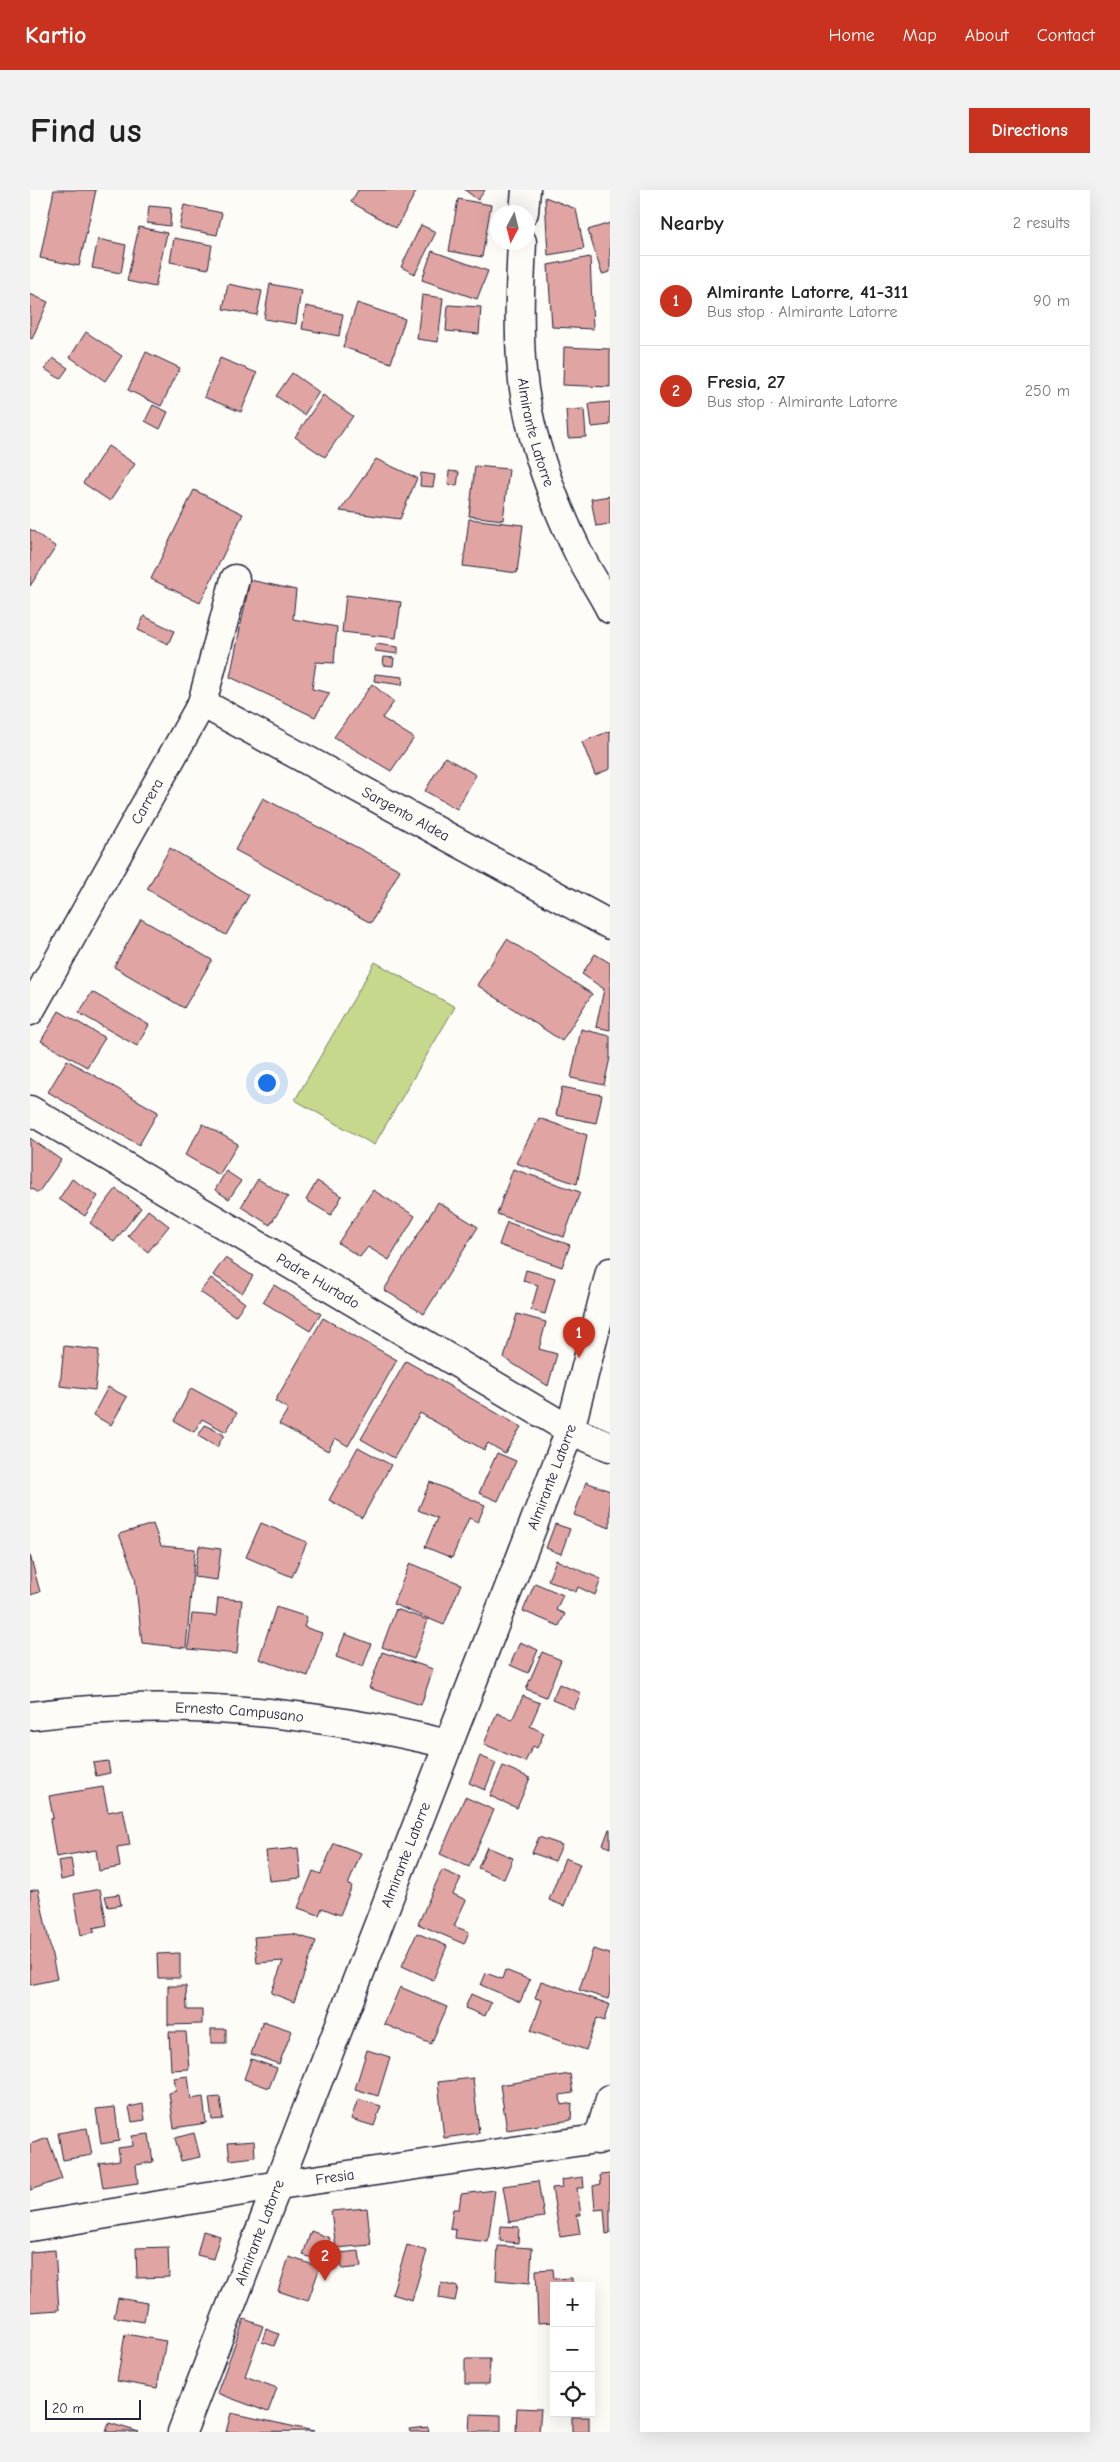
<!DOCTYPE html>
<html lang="en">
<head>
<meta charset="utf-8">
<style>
  body { margin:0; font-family:"Comic Neue",sans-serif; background:#f2f2f2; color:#222 }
  .controls { position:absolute; right:15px; bottom:15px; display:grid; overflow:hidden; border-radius:0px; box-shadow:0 5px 20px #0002 }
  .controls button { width:45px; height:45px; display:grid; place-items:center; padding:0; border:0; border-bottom:1px solid #e0e0e0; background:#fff; color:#222; font:25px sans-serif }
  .compass { position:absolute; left:460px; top:15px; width:45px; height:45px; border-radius:50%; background:#fff; box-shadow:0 5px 20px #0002; rotate:187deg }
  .scale { position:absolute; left:15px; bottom:12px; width:96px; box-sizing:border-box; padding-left:5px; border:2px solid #22223b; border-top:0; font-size:14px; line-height:18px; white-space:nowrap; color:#22223b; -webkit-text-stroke:4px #fdfcf7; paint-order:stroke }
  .you { position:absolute; left:236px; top:892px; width:18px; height:18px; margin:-12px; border:4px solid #fff; border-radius:50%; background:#1a73e8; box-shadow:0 0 0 8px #1a73e833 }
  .badge { display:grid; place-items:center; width:32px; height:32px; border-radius:50%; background:#c8321e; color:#fff; font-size:16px; font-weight:700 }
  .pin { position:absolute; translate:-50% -41px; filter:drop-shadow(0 1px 2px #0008) }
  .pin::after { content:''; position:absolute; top:26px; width:18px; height:15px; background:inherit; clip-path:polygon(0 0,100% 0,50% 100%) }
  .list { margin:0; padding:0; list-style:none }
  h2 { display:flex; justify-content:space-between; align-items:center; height:65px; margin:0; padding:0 20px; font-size:21px }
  h2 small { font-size:16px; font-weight:400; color:#767676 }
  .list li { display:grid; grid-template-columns:32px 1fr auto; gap:15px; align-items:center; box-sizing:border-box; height:90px; padding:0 20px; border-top:1px solid #e0e0e0 }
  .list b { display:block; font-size:19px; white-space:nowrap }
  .list p { margin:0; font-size:16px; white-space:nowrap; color:#767676 }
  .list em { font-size:16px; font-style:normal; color:#767676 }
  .icon { flex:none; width:28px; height:28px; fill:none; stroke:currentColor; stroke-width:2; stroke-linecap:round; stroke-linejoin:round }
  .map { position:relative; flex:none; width:580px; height:2242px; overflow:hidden; border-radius:0px }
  header { display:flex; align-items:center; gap:30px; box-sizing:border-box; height:70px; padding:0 25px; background:#c8321e; color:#fff }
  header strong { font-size:24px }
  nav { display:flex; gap:28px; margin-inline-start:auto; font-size:18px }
  .intro { display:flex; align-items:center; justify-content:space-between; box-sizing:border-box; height:120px; padding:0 30px }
  h1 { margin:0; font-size:35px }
  .button { padding:12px 22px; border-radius:0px; background:#c8321e; color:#fff; font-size:18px; font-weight:700 }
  main { display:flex; gap:30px; padding:0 30px }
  aside { flex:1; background:#fff; border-radius:0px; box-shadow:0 5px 20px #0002 }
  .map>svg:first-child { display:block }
  .green { fill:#c6d88c; stroke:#747d64 }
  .building { fill:#e0a5a3; stroke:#22223b }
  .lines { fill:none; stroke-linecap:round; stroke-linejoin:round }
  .street-casing { stroke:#22223b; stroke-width:31 }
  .secondary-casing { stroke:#22223b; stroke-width:31 }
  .street { stroke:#fdfcf7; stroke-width:28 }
  .secondary { stroke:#fdfcf7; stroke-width:28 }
  .labels { text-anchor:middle; stroke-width:5; stroke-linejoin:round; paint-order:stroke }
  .street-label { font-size:15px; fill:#22223b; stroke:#fdfcf7 }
</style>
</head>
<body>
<header>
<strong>Kartio</strong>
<nav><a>Home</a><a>Map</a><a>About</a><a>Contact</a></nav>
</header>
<div class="intro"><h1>Find us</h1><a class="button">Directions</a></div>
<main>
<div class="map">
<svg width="580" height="2242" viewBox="0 0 580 2242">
  <rect width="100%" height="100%" fill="#fdfcf7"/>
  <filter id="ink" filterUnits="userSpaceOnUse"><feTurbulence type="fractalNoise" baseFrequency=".02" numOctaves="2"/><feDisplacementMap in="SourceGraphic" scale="10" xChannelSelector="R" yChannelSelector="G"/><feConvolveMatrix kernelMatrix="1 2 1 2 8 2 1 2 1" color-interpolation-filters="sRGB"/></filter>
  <g filter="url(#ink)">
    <path class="green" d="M345,772L425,817L344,955L265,910Z"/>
    <g class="building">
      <path d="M24,0H66L49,76L10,68Z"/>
      <path d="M328,0H387L366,38L321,12Z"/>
      <path d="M435,0H455L448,10Z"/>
      <path d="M515,7L546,19L554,59L518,65Z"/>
      <path d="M428,9L461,15L452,67L419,61Z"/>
      <path d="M154,15L192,23L187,45L149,38Z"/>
      <path d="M119,16L141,18L140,36L117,33Z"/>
      <path d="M580,33V82L572,84L558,40Z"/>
      <path d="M391,35L406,42L385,84L371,77Z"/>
      <path d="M109,37L137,43L125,97L97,91Z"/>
      <path d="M144,48L182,55L178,79L140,72Z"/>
      <path d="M68,49L96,55L91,83L62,78Z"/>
      <path d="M402,61L458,81L447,109L392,90Z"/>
      <path d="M560,67L563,139L522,137L518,75Z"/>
      <path d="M198,94L232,101L227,125L193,119Z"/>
      <path d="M240,94L271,100L266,134L234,129Z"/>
      <path d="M0,104L18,112L2,149L0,148Z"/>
      <path d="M392,105L413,108L408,152L387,149Z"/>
      <path d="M327,113L375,129L361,173L313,157Z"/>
      <path d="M418,115L451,117L449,144L416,141Z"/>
      <path d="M276,116L313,124L309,146L272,139Z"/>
      <path d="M56,142L92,166L75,191L40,167Z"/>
      <path d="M534,157L580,159V197L533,195Z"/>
      <path d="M116,162L150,178L131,216L98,200Z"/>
      <path d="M23,168L38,178L30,189L15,179Z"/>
      <path d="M190,168L227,183L211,222L174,207Z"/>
      <path d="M262,183L289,202L274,225L246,206Z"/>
      <path d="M293,205L323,226L295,267L265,247Z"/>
      <path d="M580,212V235L562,237L559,214Z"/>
      <path d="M123,215L138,222L130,239L115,231Z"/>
      <path d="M554,219L556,247L538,248L536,220Z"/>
      <path d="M78,256L105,274L80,311L53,293Z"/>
      <path d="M346,269L387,288L370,329L310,321Z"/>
      <path d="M445,276L479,279L473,330L439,326Z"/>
      <path d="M419,281L429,282L427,296L418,295Z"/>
      <path d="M391,283L405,285L403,297L390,296Z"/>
      <path d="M164,300L213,324L170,413L121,389Z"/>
      <path d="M580,306V334L566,336L561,309Z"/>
      <path d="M439,329L493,335L487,383L433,376Z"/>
      <path d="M0,339L26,357L0,396Z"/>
      <path d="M220,390L266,400L263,429L307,437L304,473L286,472L282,499L300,503L285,527L200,487Z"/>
      <path d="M316,405L371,412L366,448L312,442Z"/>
      <path d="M114,426L144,441L138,454L108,440Z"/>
      <path d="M346,454L368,457V464L345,461Z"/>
      <path d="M354,467L364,468L363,476L353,475Z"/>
      <path d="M345,484L373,487L372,495L344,491Z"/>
      <path d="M342,494L364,512L352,528L384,548L361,581L304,547Z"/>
      <path d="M580,541V579L565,585L552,552Z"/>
      <path d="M415,567L446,585L427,619L395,601Z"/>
      <path d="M233,608L370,680L341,733L205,660Z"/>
      <path d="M140,658L219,705L196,745L117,699Z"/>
      <path d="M111,729L182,770L154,818L84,777Z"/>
      <path d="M477,749L562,804L532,851L447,795Z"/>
      <path d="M565,764L580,773V840L566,837L574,799L552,784Z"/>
      <path d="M62,802L119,835L107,856L49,823Z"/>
      <path d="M29,821L75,848L57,877L11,851Z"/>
      <path d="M551,839L580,846V868L574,895L541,888Z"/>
      <path d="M37,870L128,922L109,955L18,902Z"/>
      <path d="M532,897L572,905L566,933L526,925Z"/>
      <path d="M509,928L557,945L547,994L486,973Z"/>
      <path d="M173,934L208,954L189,985L155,965Z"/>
      <path d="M0,948L31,970L8,1003L0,998Z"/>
      <path d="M483,979L550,1002L534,1047L467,1024Z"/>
      <path d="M196,981L211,991L199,1009L185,1000Z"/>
      <path d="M42,989L68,1006L55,1026L29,1009Z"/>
      <path d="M228,989L258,1007L240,1035L211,1017Z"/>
      <path d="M287,991L312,1006L301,1025L276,1010Z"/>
      <path d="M86,999L111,1018L84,1052L60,1033Z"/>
      <path d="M343,1000L385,1026L359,1070L338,1057L330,1067L308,1053Z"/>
      <path d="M408,1012L448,1037L394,1124L354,1100Z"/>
      <path d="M118,1020L139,1036L118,1062L98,1046Z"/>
      <path d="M477,1032L540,1055L532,1077L469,1055Z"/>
      <path d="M195,1068L223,1086L212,1103L183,1085Z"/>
      <path d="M496,1080L525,1088L515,1124L501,1120L508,1095L493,1091Z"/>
      <path d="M181,1088L215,1113L205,1126L170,1102Z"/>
      <path d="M244,1095L291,1124L280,1141L233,1112Z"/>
      <path d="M487,1124L516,1132L509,1159L527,1164L518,1196L474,1168Z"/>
      <path d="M293,1128L367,1170L318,1256L305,1248L298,1261L249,1234L258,1219L245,1211Z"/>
      <path d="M34,1156L69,1160L65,1200L30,1196Z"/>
      <path d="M376,1171L491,1237L475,1263L458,1253L454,1260L390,1223L364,1268L331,1249Z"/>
      <path d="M78,1197L97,1207L81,1235L63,1225Z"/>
      <path d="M161,1198L207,1223L196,1242L172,1229L164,1242L144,1231Z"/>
      <path d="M175,1235L194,1245L187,1257L168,1246Z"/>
      <path d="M328,1257L361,1275L332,1328L299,1310Z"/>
      <path d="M467,1263L486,1271L468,1311L449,1303Z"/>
      <path d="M400,1292L455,1315L448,1332L439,1328L422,1368L395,1357L407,1328L388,1320Z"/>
      <path d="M556,1292L580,1301V1338L544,1325Z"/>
      <path d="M231,1333L277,1352L262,1387L216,1367Z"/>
      <path d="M123,1334L131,1356L165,1359L156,1458L112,1453L105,1387L89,1344Z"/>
      <path d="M525,1334L540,1339L531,1364L516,1358Z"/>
      <path d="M169,1356L191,1359L187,1390L164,1387Z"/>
      <path d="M0,1365L10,1402L0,1405Z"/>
      <path d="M526,1370L571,1389L565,1405L548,1397L546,1402L518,1390Z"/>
      <path d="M380,1373L431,1394L414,1435L363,1414Z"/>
      <path d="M505,1393L533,1405L526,1420L535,1424L529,1436L493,1421Z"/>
      <path d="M188,1408L212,1410L207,1464L158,1459L162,1424L186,1426Z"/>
      <path d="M246,1417L277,1427L274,1437L292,1443L278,1486L229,1469Z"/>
      <path d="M366,1419L398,1430L384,1469L352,1457Z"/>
      <path d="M315,1444L341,1454L333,1477L306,1467Z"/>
      <path d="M490,1452L508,1460L498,1483L480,1475Z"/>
      <path d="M352,1462L403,1479L391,1515L339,1498Z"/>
      <path d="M512,1462L531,1470L516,1507L496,1499Z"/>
      <path d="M529,1494L551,1503L544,1519L522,1510Z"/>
      <path d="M493,1506L510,1513L500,1536L514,1543L507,1558L503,1556L495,1572L454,1554L467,1523L482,1530Z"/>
      <path d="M450,1566L466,1573L455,1600L439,1593Z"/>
      <path d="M78,1571L80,1583L66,1586L63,1573Z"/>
      <path d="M473,1576L500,1588L487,1618L460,1606Z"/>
      <path d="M73,1597L78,1622L93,1619L100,1655L87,1657L90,1677L69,1681L66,1660L26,1667L20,1630L23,1628L19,1606Z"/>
      <path d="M435,1607L464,1620L439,1677L410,1664Z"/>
      <path d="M579,1639H580V1658L573,1655Z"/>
      <path d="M509,1647L532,1655L525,1671L502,1663Z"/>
      <path d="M304,1653L331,1663L318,1695L322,1696L310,1725L292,1718L289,1725L268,1718L283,1681L291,1684Z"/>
      <path d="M457,1657L483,1668L474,1689L448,1678Z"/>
      <path d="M268,1658L271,1688L239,1691L236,1661Z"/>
      <path d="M535,1668L550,1674L534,1716L519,1710Z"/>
      <path d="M41,1669L44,1687L31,1690L28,1671Z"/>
      <path d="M412,1680L431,1688L423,1704L436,1710L424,1736L439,1742L434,1754L388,1734Z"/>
      <path d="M8,1699L27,1789L0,1795V1701Z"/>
      <path d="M70,1699L77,1735L63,1738L65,1742L51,1745L44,1704Z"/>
      <path d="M89,1704L91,1715L78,1717L75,1706Z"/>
      <path d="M387,1743L417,1756L403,1790L372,1776Z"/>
      <path d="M263,1744L286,1751L264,1812L241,1803L253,1771L227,1773L224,1747Z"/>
      <path d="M563,1759L580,1764V1802L578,1809L549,1800Z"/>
      <path d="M150,1763V1788H128L127,1764Z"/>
      <path d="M475,1780L500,1790L490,1812L451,1795L456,1783L472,1789Z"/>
      <path d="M511,1791L579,1814L574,1831L567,1828L556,1860L501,1841L512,1810L505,1808Z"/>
      <path d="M138,1796H156L157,1820H172V1834L138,1835Z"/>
      <path d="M370,1797L417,1817L401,1854L354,1834Z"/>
      <path d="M441,1804L461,1813L455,1826L435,1818Z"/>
      <path d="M233,1831L262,1841L249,1874L221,1864Z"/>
      <rect x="181" y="1839" width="15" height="14"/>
      <path d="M139,1842H156L159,1879L141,1880Z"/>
      <path d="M337,1860L360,1867L348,1906L325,1899Z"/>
      <path d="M221,1869L247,1878L239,1898L214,1889Z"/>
      <path d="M540,1884L543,1903L530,1905L531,1915L542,1913L541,1930L477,1940L470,1895Z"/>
      <path d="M158,1886L161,1909L173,1907L176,1933L144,1938L139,1903L146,1901L144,1888Z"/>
      <path d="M443,1888L449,1943L414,1948L408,1892Z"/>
      <path d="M190,1907L193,1929L182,1930L179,1908Z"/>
      <path d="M328,1909L351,1916L344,1936L321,1929Z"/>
      <path d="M113,1914L115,1930L102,1932L99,1917Z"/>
      <path d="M85,1917L89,1951L71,1954L66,1919Z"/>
      <path d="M57,1938L62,1965L33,1970L28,1943Z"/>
      <path d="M164,1943L170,1967L151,1971L145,1948Z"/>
      <path d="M119,1944L123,1972L106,1975L108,1993L73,1998L69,1973L90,1970L88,1958L103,1956L102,1946Z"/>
      <path d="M18,1948L32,1989L0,2000V1954Z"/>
      <path d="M224,1951L225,1967L200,1970L198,1953Z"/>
      <path d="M580,1984V2043L576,2044L574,2019L565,2020L563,1996L571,1994L570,1985Z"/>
      <path d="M553,1987L554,1998H547L551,2025H547L550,2044L530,2047L522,1998L532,1997L531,1990Z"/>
      <path d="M508,1991L514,2027L479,2032L473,1996Z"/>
      <path d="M465,2000L458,2052L425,2048L426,2040L420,2039L423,2019H429L431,2004Z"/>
      <path d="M337,2018L341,2055L306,2058L301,2021Z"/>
      <path d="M471,2036L489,2037L488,2053L470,2051Z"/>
      <path d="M173,2041L190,2046L183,2069L167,2065Z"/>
      <path d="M281,2041L300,2048L292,2071L273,2065Z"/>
      <path d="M377,2055L397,2061L382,2110L362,2104Z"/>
      <path d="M468,2056L502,2058L500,2093L466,2090Z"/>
      <path d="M138,2057L139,2087L107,2088L106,2058Z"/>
      <path d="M25,2060L29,2120L0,2122V2062Z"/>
      <path d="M329,2061L331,2077L312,2079L310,2063Z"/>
      <path d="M259,2067L290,2077L278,2111L248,2101Z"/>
      <path d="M523,2079L524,2089L542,2088V2096H524V2132L508,2133L506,2080Z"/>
      <path d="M411,2093L428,2097L425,2111L409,2108Z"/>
      <path d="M88,2108L117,2113L114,2132L84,2127Z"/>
      <path d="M214,2129L233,2136L215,2186L247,2198L238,2222L187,2203Z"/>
      <path d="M236,2139L249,2144L244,2156L232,2152Z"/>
      <path d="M95,2144L136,2151L127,2198L87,2191Z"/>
      <path d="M435,2169H460L459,2194H435Z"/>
      <path d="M487,2218L511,2219L509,2242H486Z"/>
      <path d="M201,2223L284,2241L196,2242Z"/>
      <path d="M440,2224L471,2225V2242H439Z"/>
      <rect x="542" y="2227" width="17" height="15"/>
      <path d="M79,2233L109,2242H76Z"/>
      <path d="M398,2237L399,2242H380L379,2239Z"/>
    </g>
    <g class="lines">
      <g class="street-casing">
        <g id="street">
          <path id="s1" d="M172,513L580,735"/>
          <path id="s2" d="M0,821L172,513L205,389"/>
          <path id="s3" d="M0,920L540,1240L580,1257"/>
          <path id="s4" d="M0,1526C140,1507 281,1521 418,1554"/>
          <path d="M568,1950L580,1909"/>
          <path id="s5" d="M0,2037L249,1995L580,1947"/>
        </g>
      </g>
      <g class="secondary-casing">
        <g id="secondary">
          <path d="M494,22L496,0"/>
          <path id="s6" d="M492,52C490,95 488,139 492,182C498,245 522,309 550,366C559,384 571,401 580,419"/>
          <path id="s7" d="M152,2242L540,1240L580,1082"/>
        </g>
      </g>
      <use href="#street" class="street"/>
      <use href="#secondary" class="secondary"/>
    </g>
  </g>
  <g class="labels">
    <g class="street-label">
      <text dy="5" stroke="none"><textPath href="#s6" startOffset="192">Almirante Latorre</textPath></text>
      <text dy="5" stroke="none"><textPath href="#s2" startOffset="240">Carrera</textPath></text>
      <text dy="5" stroke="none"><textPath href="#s1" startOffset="232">Sargento Aldea</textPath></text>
      <text dy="5" stroke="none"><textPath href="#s3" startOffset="335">Padre Hurtado</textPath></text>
      <text dy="5" stroke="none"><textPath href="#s7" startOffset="1024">Almirante Latorre</textPath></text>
      <text dy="5" stroke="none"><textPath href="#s4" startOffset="210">Ernesto Campusano</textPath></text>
      <text dy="5" stroke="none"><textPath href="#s7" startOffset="619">Almirante Latorre</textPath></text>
      <text dy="5" stroke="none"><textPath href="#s5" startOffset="309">Fresia</textPath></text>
      <text dy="5" stroke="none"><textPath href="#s7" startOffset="214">Almirante Latorre</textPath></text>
    </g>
  </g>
</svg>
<div class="controls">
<button>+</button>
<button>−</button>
<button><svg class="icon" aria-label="locate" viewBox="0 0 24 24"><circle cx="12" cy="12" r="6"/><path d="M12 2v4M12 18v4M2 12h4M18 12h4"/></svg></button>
</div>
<svg class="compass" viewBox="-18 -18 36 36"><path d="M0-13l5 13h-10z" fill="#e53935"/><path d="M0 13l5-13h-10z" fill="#767676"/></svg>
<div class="scale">20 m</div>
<div class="you"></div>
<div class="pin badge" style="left:549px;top:1168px">1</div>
<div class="pin badge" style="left:295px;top:2091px">2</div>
</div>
<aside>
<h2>Nearby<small>2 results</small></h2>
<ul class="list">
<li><span class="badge">1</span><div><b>Almirante Latorre, 41-311</b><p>Bus stop · Almirante Latorre</p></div><em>90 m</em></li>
<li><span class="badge">2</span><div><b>Fresia, 27</b><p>Bus stop · Almirante Latorre</p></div><em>250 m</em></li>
</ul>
</aside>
</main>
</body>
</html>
